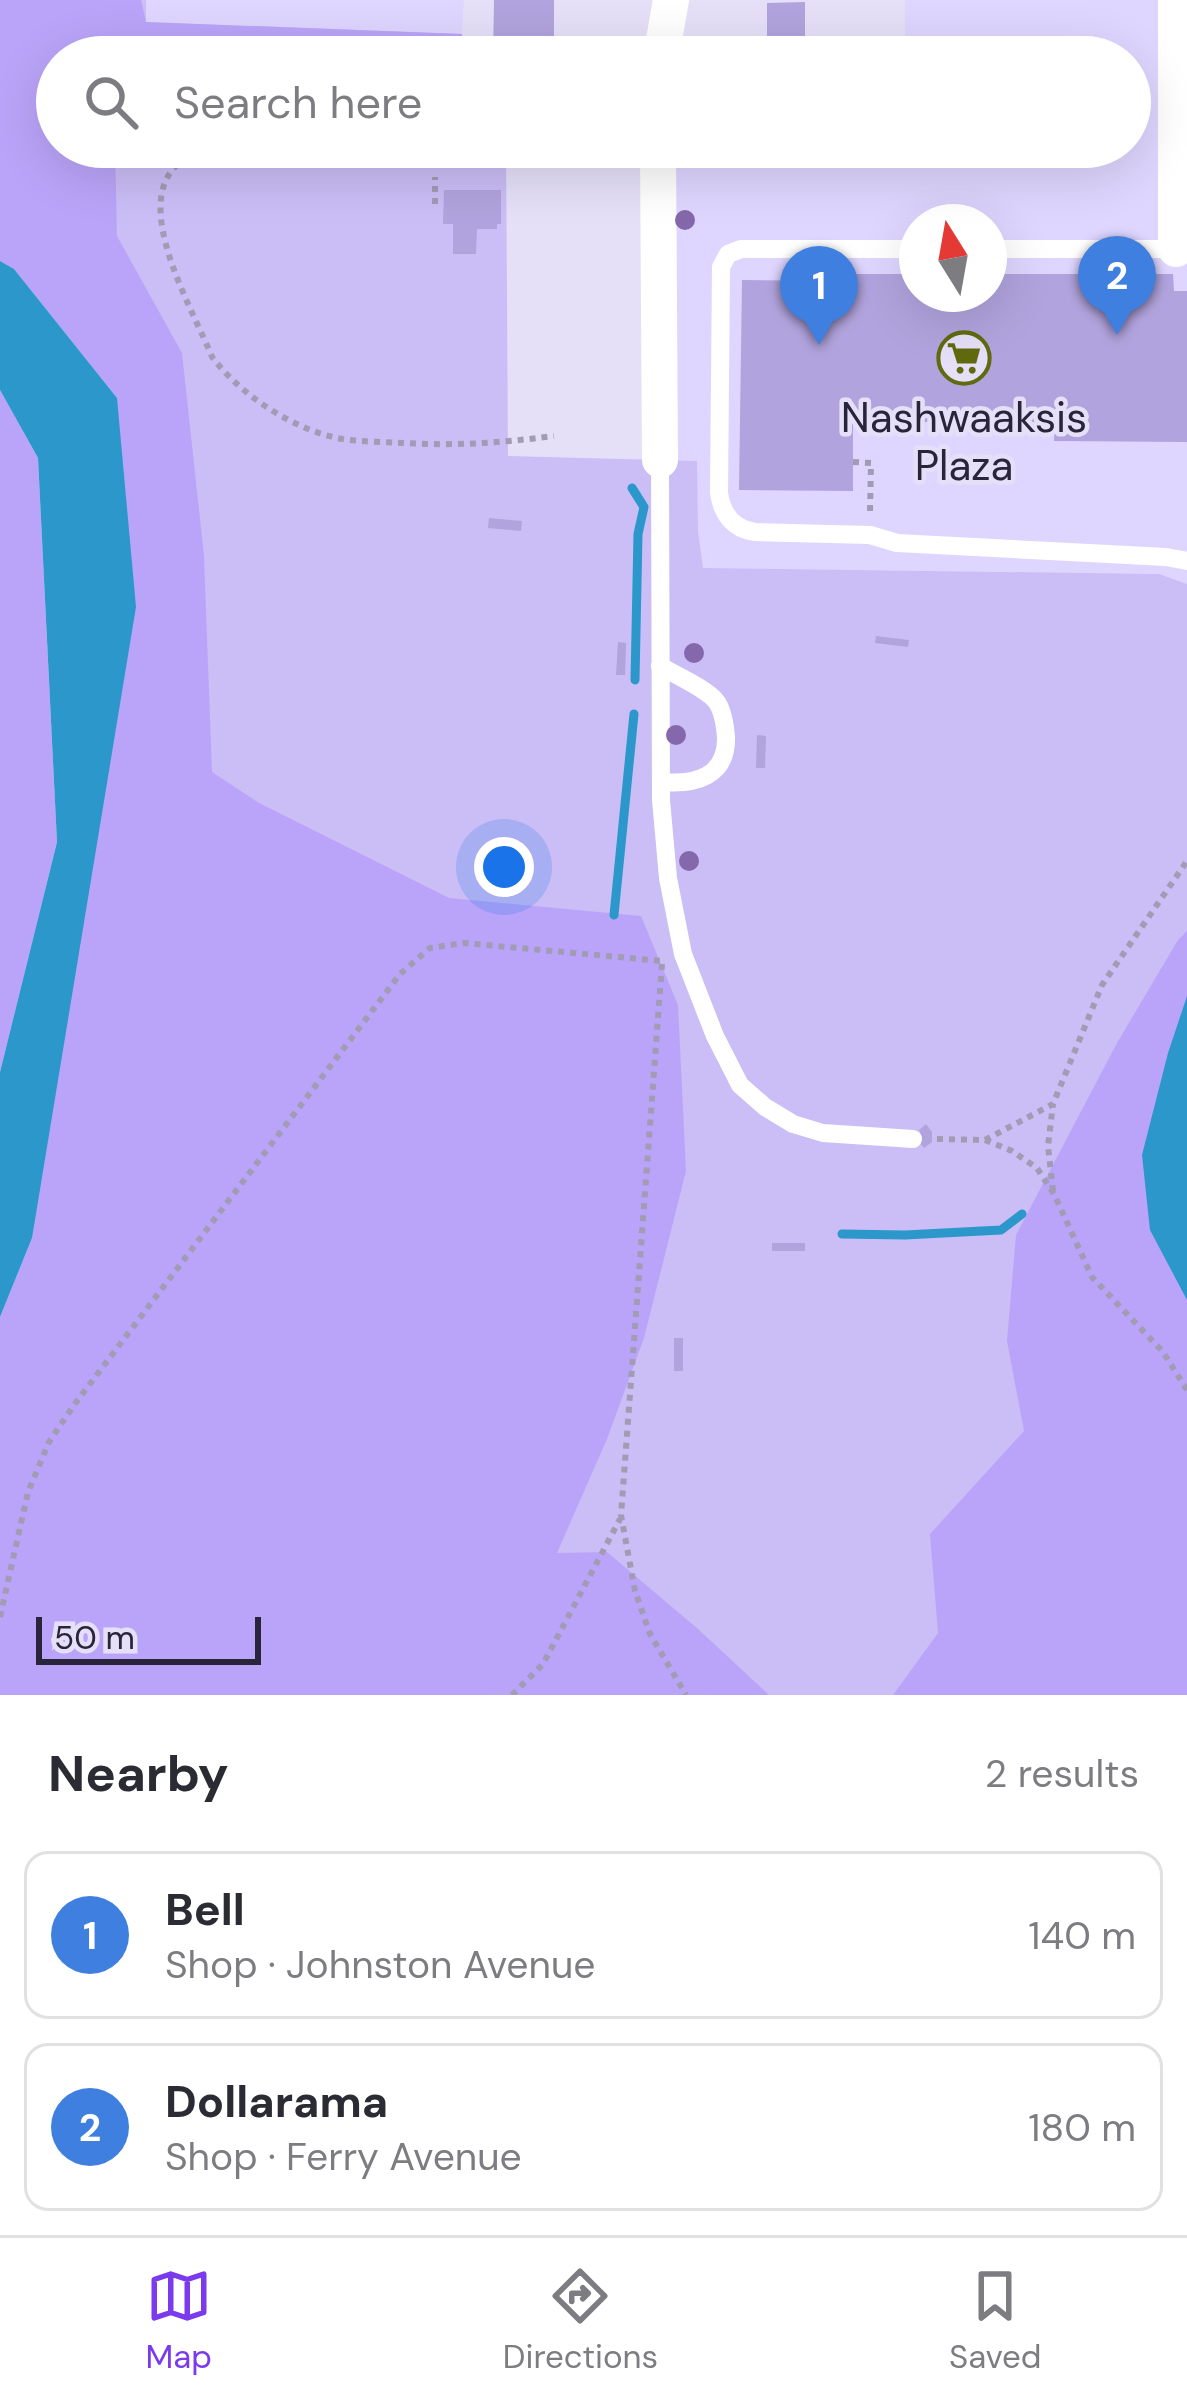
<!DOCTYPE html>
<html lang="en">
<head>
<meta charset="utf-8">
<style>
  body { margin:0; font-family:"DM Sans",sans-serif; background:#f7f7f7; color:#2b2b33 }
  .compass { position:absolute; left:899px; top:204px; width:108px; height:108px; border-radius:50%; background:#fff; box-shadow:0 12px 48px #0002; rotate:349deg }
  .scale { position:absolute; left:36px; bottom:30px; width:225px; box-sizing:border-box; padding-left:12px; border:6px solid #2a243b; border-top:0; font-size:33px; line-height:42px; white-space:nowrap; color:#2a243b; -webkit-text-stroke:9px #e5e0f8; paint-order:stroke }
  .you { position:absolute; left:504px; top:867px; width:42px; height:42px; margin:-30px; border:9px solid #fff; border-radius:50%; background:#1a73e8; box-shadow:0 0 0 18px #1a73e833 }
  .badge { display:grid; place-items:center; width:78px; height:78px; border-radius:50%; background:#7c3aed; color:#fff; font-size:39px; font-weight:700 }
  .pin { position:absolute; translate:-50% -99px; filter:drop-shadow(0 3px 6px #0008) }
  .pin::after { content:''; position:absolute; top:63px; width:42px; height:36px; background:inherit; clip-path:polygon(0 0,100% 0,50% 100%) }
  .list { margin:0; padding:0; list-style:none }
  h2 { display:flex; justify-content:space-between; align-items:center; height:156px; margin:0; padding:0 48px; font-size:51px }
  h2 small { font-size:39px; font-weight:400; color:#7c7c81 }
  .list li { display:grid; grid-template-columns:78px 1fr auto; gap:36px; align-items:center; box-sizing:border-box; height:168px; margin:0 24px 24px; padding:0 24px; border:3px solid #e1e1e2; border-radius:24px }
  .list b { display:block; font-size:45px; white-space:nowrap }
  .list p { margin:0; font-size:39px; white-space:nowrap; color:#7c7c81 }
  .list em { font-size:39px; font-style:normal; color:#7c7c81 }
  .icon { flex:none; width:66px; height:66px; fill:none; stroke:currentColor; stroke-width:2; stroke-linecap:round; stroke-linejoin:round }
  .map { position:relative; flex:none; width:1187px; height:1695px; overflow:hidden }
  .search { position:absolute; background:#fff; box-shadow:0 12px 48px #0002; left:36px; right:36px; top:36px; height:132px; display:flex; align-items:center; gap:30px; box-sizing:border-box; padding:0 42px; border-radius:66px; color:#7c7c81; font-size:45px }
  .sheet { height:540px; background:#fff }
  nav { display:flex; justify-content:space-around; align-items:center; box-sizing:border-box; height:168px; border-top:3px solid #e1e1e2; background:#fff; font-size:33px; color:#7c7c81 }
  nav a { display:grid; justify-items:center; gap:6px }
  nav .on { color:#7c3aed }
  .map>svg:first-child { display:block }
  .built { fill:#dfd6ff; fill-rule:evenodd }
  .green { fill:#cbbdf6 }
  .forest { fill:#baa4f9 }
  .water { fill:#2c97cb }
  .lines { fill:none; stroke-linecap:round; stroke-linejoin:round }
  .stream { stroke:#2c97cb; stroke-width:9 }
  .building { fill:#b1a3dd }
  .path { stroke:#a19bb3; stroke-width:6; stroke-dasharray:6 6; stroke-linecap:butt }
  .lane { stroke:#fff; stroke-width:18 }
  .street { stroke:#fff; stroke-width:36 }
  .tree { fill:#8468ab }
  .labels { text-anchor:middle; stroke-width:9; stroke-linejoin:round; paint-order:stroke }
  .poi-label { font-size:42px; fill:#2a243b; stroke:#e5e0f8 }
</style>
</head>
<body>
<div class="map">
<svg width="1187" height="1695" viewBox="0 0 1187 1695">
  <rect width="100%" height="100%" fill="#e5e0f8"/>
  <g class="built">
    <path d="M146,0H464L462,34L145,22Z"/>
    <path d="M905,0H1187V584L1159,574L702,568L698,531L660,460L658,147H1130V57H905ZM917,222H989V294H917Z"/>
  </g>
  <path class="green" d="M0,0H146V22L462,34L463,57H57V147H506L508,456L697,461L698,531L703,568L1159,574L1187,584V1695H0V1317L32,1238L117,398L14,269L0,261Z"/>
  <g class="forest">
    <path d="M0,0H141L146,22L462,34L463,57H57V147H115L117,236L182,353L204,556L212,772L259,803L449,898L641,916L678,1005L686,1171L644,1338L607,1439L557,1553L607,1552L698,1629L769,1695H0V1317L32,1238L117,398L14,269L0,261Z"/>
    <path d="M0,390L38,458L57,842L0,1072Z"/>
    <path d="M1187,931V1695H893L938,1633L930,1534L1024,1431L1007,1341L1016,1235L1117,1043L1178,940Z"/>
  </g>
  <g class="water">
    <path d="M0,261L14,269L117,398L136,607L32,1238L0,1317V1072L57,842L38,458L0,390Z"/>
    <path d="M1187,996V1300L1150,1230L1142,1155L1168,1053Z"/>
  </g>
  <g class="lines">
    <g class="stream">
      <path d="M632,488L644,507L638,534L635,680"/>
      <path d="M614,915L634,714"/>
      <path d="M842,1234L905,1235L1001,1230L1022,1214"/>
    </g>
  </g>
  <g class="building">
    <path d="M494,0H554V57H493Z"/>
    <path d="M805,2V42H767V3Z"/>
    <path d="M444,190H501V224H497V229H477L476,254H453V224H443Z"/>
    <path d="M842,274H917V294H989V274H1173L1174,291H1187V442L1054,441L1055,422H853V491L739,490L742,280L842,281Z"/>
    <path d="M489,518L522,521L521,531L488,528Z"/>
    <path d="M876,636L909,640L908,647L875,643Z"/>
    <path d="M618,642L626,643L625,675H616Z"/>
    <path d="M757,735L766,736L765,768H756Z"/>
    <path d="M926,1124L932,1132V1142L924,1148L918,1141L922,1137L919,1130Z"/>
    <rect x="772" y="1243" width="33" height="8"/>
    <rect x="674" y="1338" width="9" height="33"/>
  </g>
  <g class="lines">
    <g class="path">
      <path d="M222,147C207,151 190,153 178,164C130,206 194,311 212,357C241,395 291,428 337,438C359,442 382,442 403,443C458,446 499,443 554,436"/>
      <path d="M258,147H303"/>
      <path d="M435,204V177"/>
      <path d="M853,462L871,463L870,513"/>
      <path d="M662,964L621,1515L635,1591L650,1634L686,1695"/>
      <path d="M937,1139L985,1140L1053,1104L1102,985L1187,861"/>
      <path d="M985,1140L1012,1151L1037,1168L1054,1194L1092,1277L1163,1352L1187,1390"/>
      <path d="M1053,1191L1048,1146L1053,1104"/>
      <path d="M0,1617L28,1492L49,1442L74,1405L400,974L430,948L464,943L662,961"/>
      <path d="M512,1695L543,1664L620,1519"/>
    </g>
    <g class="lane">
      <path d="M422,156L658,149"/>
      <path d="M917,249H741L728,254L721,267L719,493C722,514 733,529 755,532L870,535L897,543L1166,557L1187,561"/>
      <path d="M989,249H1182"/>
      <path d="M660,460L661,800L668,878L683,954L715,1036L740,1085L765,1107L793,1124L823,1133L913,1139"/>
      <path d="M660,666C674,674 707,689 716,701C723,710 725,725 726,737C727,777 695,785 661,782"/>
    </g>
    <g class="street">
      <path d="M661,57L671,0"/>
      <path d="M658,147L660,460"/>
      <path d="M1176,249V0"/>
    </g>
  </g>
  <g class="tree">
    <circle cx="685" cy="220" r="10"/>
    <circle cx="694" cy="653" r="10"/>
    <circle cx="676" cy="735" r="10"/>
    <circle cx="689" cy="861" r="10"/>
  </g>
  <defs>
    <g id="supermarket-ring" transform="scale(2.7)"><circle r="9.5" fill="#e5e0f8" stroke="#626a0f" stroke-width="1.5"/><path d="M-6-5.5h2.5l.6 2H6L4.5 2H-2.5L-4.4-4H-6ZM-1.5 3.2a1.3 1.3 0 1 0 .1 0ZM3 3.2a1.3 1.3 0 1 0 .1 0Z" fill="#626a0f"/></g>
  </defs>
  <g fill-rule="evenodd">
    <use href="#supermarket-ring" x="964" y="358"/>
  </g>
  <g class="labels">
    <g class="poi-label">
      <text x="964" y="432">Nashwaaksis<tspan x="964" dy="48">Plaza</tspan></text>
    </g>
  </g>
</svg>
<svg class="compass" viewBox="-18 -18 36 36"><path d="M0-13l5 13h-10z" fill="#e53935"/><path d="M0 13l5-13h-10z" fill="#7c7c81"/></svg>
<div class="scale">50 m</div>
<div class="you"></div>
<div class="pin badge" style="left:819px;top:345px;background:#3f7fe0">1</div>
<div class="pin badge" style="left:1117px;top:335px;background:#3f7fe0">2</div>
<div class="search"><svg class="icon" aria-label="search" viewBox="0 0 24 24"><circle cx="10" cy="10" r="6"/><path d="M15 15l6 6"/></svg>Search here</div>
</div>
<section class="sheet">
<h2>Nearby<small>2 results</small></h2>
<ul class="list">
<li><span class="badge" style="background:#3f7fe0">1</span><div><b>Bell</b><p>Shop · Johnston Avenue</p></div><em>140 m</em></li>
<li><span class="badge" style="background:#3f7fe0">2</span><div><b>Dollarama</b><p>Shop · Ferry Avenue</p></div><em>180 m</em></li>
</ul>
</section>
<nav>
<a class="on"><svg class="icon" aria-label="map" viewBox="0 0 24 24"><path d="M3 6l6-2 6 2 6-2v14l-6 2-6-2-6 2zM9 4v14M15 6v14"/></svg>Map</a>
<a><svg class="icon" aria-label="directions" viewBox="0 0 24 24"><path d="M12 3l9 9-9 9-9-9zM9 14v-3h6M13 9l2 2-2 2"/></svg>Directions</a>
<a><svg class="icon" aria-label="saved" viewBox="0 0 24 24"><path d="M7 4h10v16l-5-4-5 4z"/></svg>Saved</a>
</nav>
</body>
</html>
